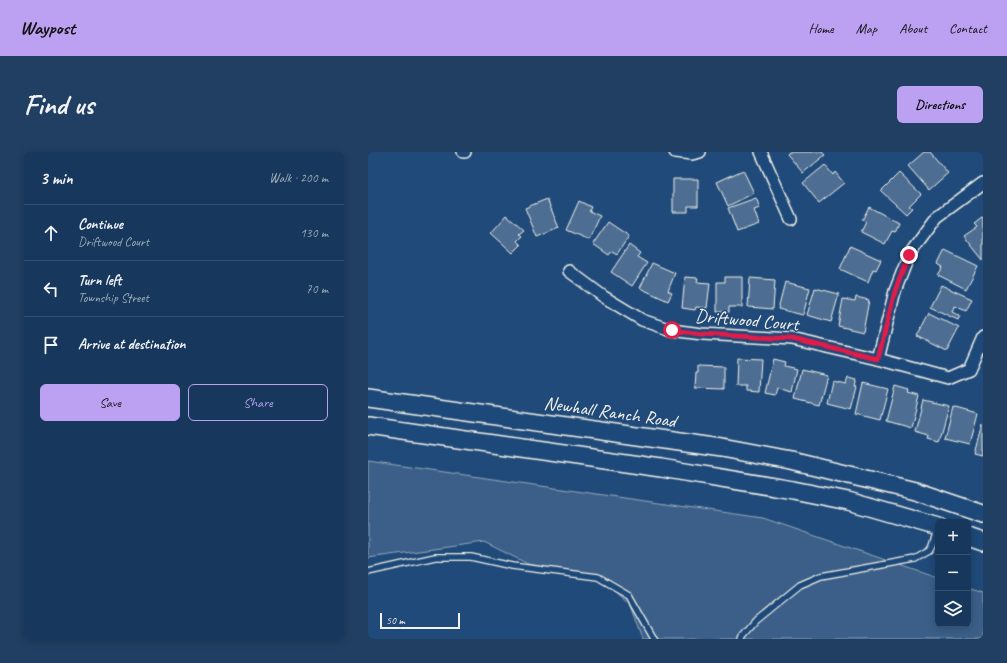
<!DOCTYPE html>
<html lang="en">
<head>
<meta charset="utf-8">
<style>
  body { margin:0; font-family:Caveat,sans-serif; background:#203f62; color:#f1f3f6 }
  .controls { position:absolute; right:12px; bottom:12px; display:grid; overflow:hidden; border-radius:6px; box-shadow:0 2px 10px #0003 }
  .controls button { width:36px; height:36px; display:grid; place-items:center; padding:0; border:0; border-bottom:1px solid #365272; background:#17385c; color:#f1f3f6; font:20px sans-serif }
  .scale { position:absolute; left:12px; bottom:10px; width:80px; box-sizing:border-box; padding-left:4px; border:2px solid #f4f1e8; border-top:0; font-size:11px; line-height:14px; white-space:nowrap; color:#f4f1e8; -webkit-text-stroke:3px #1f4a7a; paint-order:stroke }
  .stop { position:absolute; width:12px; height:12px; margin:-9px; border:3px solid #e11d48; border-radius:50%; background:#fff }
  .stop.end { background:#e11d48; border-color:#fff; box-shadow:0 1px 4px #0008 }
  .list { margin:0; padding:0; list-style:none }
  h2 { display:flex; justify-content:space-between; align-items:center; height:52px; margin:0; padding:0 16px; font-size:17px }
  h2 small { font-size:13px; font-weight:400; color:#9eacbb }
  .list li { display:grid; grid-template-columns:26px 1fr auto; gap:12px; align-items:center; box-sizing:border-box; height:56px; padding:0 16px; border-top:1px solid #365272 }
  .list b { display:block; font-size:15px; white-space:nowrap }
  .list p { margin:0; font-size:13px; white-space:nowrap; color:#9eacbb }
  .list em { font-size:13px; font-style:normal; color:#9eacbb }
  .actions { display:flex; gap:8px; padding:12px 16px }
  .actions a { flex:1; padding:9px 0; border:1px solid #bca0f2; border-radius:6px; text-align:center; font-size:14px; color:#bca0f2 }
  .actions .main { background:#bca0f2; color:#111 }
  .icon { flex:none; width:22px; height:22px; fill:none; stroke:currentColor; stroke-width:2; stroke-linecap:round; stroke-linejoin:round }
  .map { position:relative; flex:none; width:615px; height:487px; overflow:hidden; border-radius:6px }
  header { display:flex; align-items:center; gap:24px; box-sizing:border-box; height:56px; padding:0 20px; background:#bca0f2; color:#111 }
  header strong { font-size:19px }
  nav { display:flex; gap:22px; margin-inline-start:auto; font-size:14px }
  .intro { display:flex; align-items:center; justify-content:space-between; box-sizing:border-box; height:96px; padding:0 24px }
  h1 { margin:0; font-size:28px }
  .button { padding:10px 18px; border-radius:6px; background:#bca0f2; color:#111; font-size:14px; font-weight:700 }
  main { display:flex; gap:24px; padding:0 24px }
  aside { flex:1; background:#17385c; border-radius:6px; box-shadow:0 2px 10px #0003 }
  .map>svg:first-child { display:block }
  .green { fill:#3a5f88; stroke:#97a8b8 }
  .building { fill:#4d6e92; stroke:#f4f1e8 }
  .lines { fill:none; stroke-linecap:round; stroke-linejoin:round }
  .service-casing { stroke:#f4f1e8; stroke-width:8 }
  .minor-casing { stroke:#f4f1e8; stroke-width:14 }
  .primary-casing { stroke:#f4f1e8; stroke-width:20 }
  .service { stroke:#1f4a7a; stroke-width:5.5 }
  .minor { stroke:#1f4a7a; stroke-width:11 }
  .primary { stroke:#1f4a7a; stroke-width:17 }
  .route { stroke:#e11d48; stroke-width:5 }
  .labels { text-anchor:middle; stroke-width:3; stroke-linejoin:round; paint-order:stroke }
  .street-label { font-size:19px; fill:#f4f1e8; stroke:#1f4a7a }
</style>
</head>
<body>
<header>
<strong>Waypost</strong>
<nav><a>Home</a><a>Map</a><a>About</a><a>Contact</a></nav>
</header>
<div class="intro"><h1>Find us</h1><a class="button">Directions</a></div>
<main>
<aside>
<h2>3 min<small>Walk · 200 m</small></h2>
<ul class="list">
<li><svg class="icon" aria-label="ahead" viewBox="0 0 24 24"><path d="M12 20V5M6 11l6-6 6 6"/></svg><div><b>Continue</b><p>Driftwood Court</p></div><em>130 m</em></li>
<li><svg class="icon" aria-label="left" viewBox="0 0 24 24"><path d="M17 20v-9H6M10 6l-5 5 5 5"/></svg><div><b>Turn left</b><p>Township Street</p></div><em>70 m</em></li>
<li><svg class="icon" aria-label="arrive" viewBox="0 0 24 24"><path d="M6 21V4h12l-3 4 3 4H6"/></svg><div><b>Arrive at destination</b></div></li>
</ul>
<div class="actions"><a class="main">Save</a><a>Share</a></div>
</aside>
<div class="map">
<svg width="615" height="487" viewBox="0 0 615 487">
  <rect width="100%" height="100%" fill="#1f4a7a"/>
  <filter id="ink" filterUnits="userSpaceOnUse"><feTurbulence type="fractalNoise" baseFrequency=".025" numOctaves="2"/><feDisplacementMap in="SourceGraphic" scale="8" xChannelSelector="R" yChannelSelector="G"/><feConvolveMatrix kernelMatrix="1 2 1 2 8 2 1 2 1" color-interpolation-filters="sRGB"/></filter>
  <g filter="url(#ink)">
    <path class="green" d="M0,309L395,366L570,426V472H600V436L615,441V487H275L263,454L232,424L160,412L116,390L0,406Z"/>
    <g class="building">
      <path d="M421,0H454L457,3L435,21L419,2Z"/>
      <path d="M556,0H562L580,21L561,38L540,14Z"/>
      <path d="M457,13L465,23L467,20L476,31L451,51L435,31Z"/>
      <path d="M375,18L386,41L360,54L349,30Z"/>
      <path d="M531,21L553,42L541,54L544,56L538,62L513,39Z"/>
      <path d="M305,27H330V54H320V60H305Z"/>
      <path d="M388,46L392,56L386,58L391,72L369,80L360,56Z"/>
      <path d="M179,47L191,76L169,85L157,56Z"/>
      <path d="M211,49L223,55L221,59L232,64L221,88L198,78Z"/>
      <path d="M501,55L531,71L527,80L524,79L517,92L493,80L498,70L494,68Z"/>
      <path d="M139,63L156,78L151,82L154,84L149,89L153,93L145,101L123,81Z"/>
      <path d="M615,65V108L596,84L609,75L606,72Z"/>
      <path d="M240,70L261,84L249,102L244,99L241,103L225,92Z"/>
      <path d="M261,93L272,101L269,105L279,111L264,134L243,120Z"/>
      <path d="M482,94L513,108L508,118L505,117L500,130L472,117Z"/>
      <path d="M577,98L610,114L598,137L570,123L575,115L570,112Z"/>
      <path d="M284,111L307,121L300,139L304,141L300,149L272,136Z"/>
      <path d="M317,125L330,126L329,130L342,131L339,156L328,155L327,158L314,156Z"/>
      <path d="M357,125H374V155H361V160H349V130H357Z"/>
      <path d="M382,126L407,128L405,157L380,155Z"/>
      <path d="M417,130L442,136L435,163L410,157Z"/>
      <path d="M573,133L604,147L598,159L587,154L584,160L592,164L590,168L562,155Z"/>
      <path d="M447,136L471,142L463,170L439,163Z"/>
      <path d="M488,145L501,148L495,180L470,174L475,147L487,149Z"/>
      <path d="M561,161L591,176L579,199L549,184Z"/>
      <path d="M369,206L393,207L391,240L378,239V234H368Z"/>
      <path d="M405,207L417,210L416,214L429,217L424,240L409,236L407,243L397,241Z"/>
      <path d="M330,214L356,215V237L327,236L328,221H330Z"/>
      <path d="M434,217L459,223L451,253L427,247Z"/>
      <path d="M480,226L489,228L487,234L489,235L483,257L459,251L464,229L478,232Z"/>
      <path d="M495,231L520,237L512,268L488,262Z"/>
      <path d="M527,234L541,238L540,241L551,244L543,276L518,269Z"/>
      <path d="M555,248L581,254L571,290L560,287L561,284L547,280Z"/>
      <path d="M585,255L610,262L602,292L577,286Z"/>
      <path d="M615,272V304L607,302Z"/>
    </g>
    <g class="lines">
      <g class="service-casing">
        <g id="service">
          <path d="M0,420L67,405H103L144,414L230,425L261,443L286,487"/>
          <path d="M374,487L375,484L388,469L432,433L453,424L547,407L561,399L564,394L569,378"/>
        </g>
      </g>
      <g class="minor-casing">
        <g id="minor">
          <path d="M95,0H97"/>
          <path d="M307,0L324,2L332,0"/>
          <path d="M393,0L423,67"/>
          <path d="M201,119L236,145L274,168L303,178L334,182L424,187L510,207L580,226L601,217L615,185"/>
          <path d="M510,207L527,139L541,103L569,65L615,31"/>
        </g>
      </g>
      <g class="primary-casing">
        <g id="primary">
          <path d="M0,246L354,296L423,309L547,339L615,362"/>
          <path d="M0,274L293,316L425,338L480,349L570,375"/>
          <path d="M600,385L615,390"/>
        </g>
      </g>
      <use href="#service" class="service"/>
      <use href="#minor" class="minor"/>
      <use href="#primary" class="primary"/>
    </g>
  </g>
  <g class="lines" filter="url(#ink)">
    <path class="route" d="M304,178L334,182L424,187L510,207L527,139L541,103"/>
  </g>
  <g class="labels">
    <g class="street-label">
      <text transform="translate(379 167) rotate(5)" y="7">Driftwood Court</text>
      <text transform="translate(242 259) rotate(8)" y="7">Newhall Ranch Road</text>
    </g>
  </g>
</svg>
<div class="controls">
<button>+</button>
<button>−</button>
<button><svg class="icon" aria-label="layers" viewBox="0 0 24 24"><path d="M12 4l9 5-9 5-9-5zM3 14l9 5 9-5"/></svg></button>
</div>
<div class="scale">50 m</div>
<div class="stop" style="left:304px;top:178px"></div>
<div class="stop end" style="left:541px;top:103px"></div>
</div>
</main>
</body>
</html>
